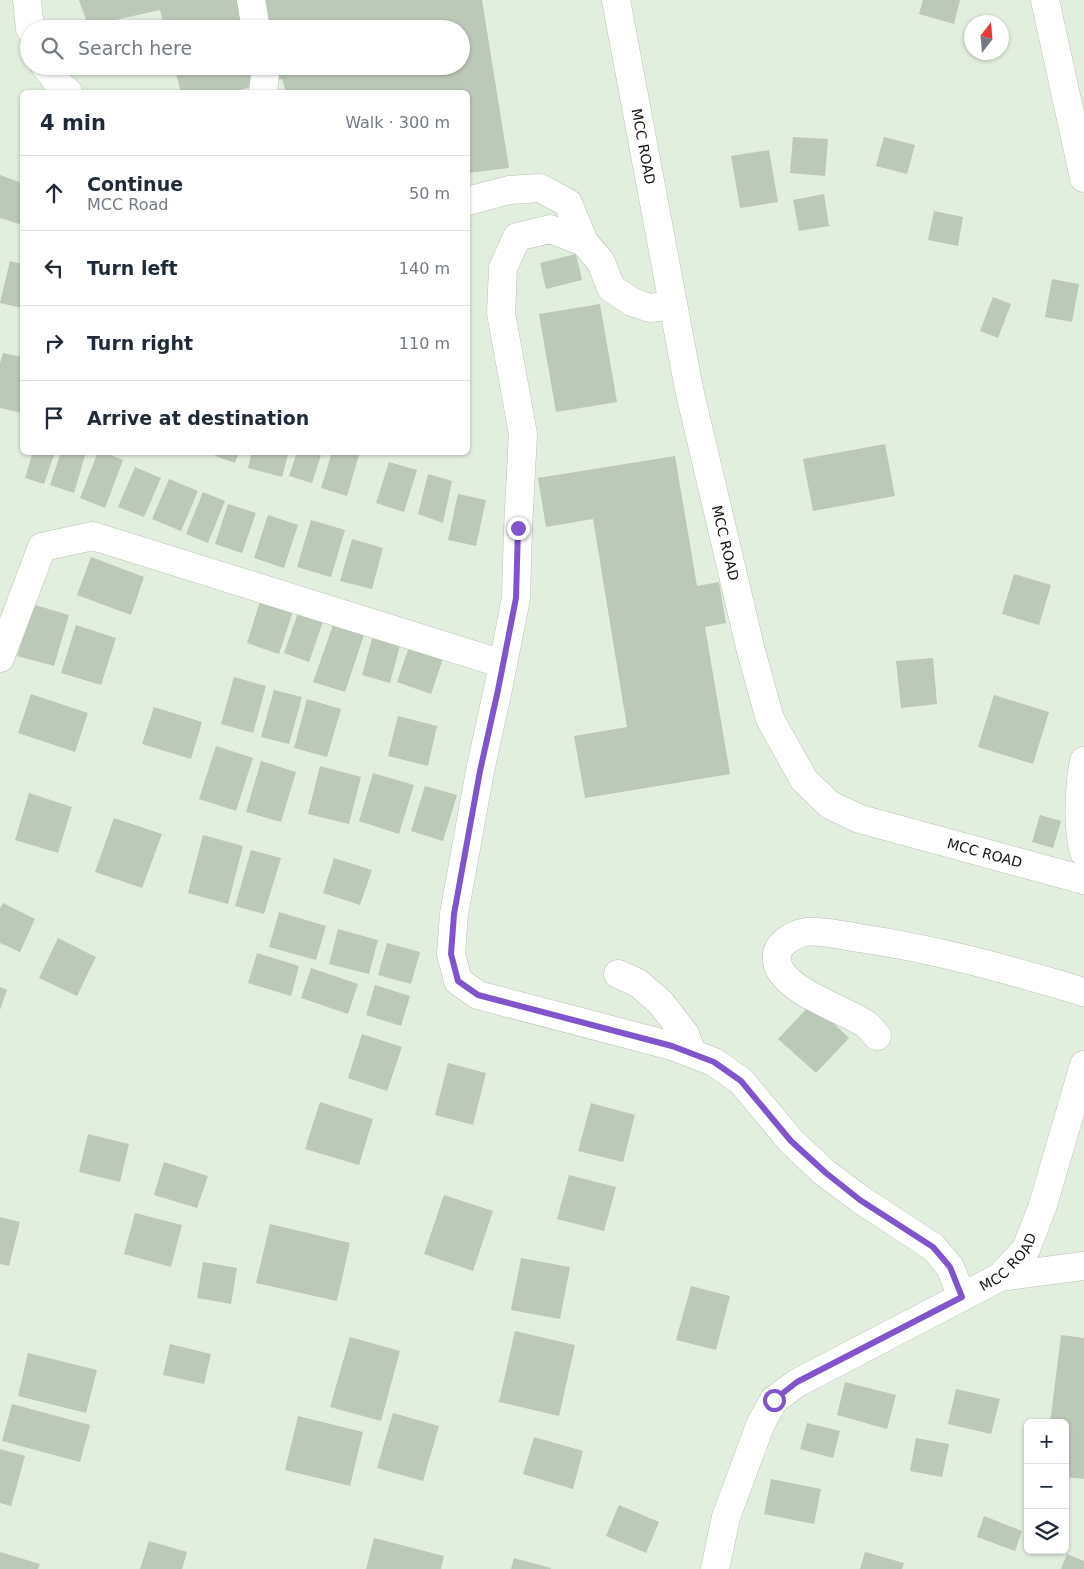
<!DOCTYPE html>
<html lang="en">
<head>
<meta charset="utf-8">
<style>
  body { margin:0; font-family:"DejaVu Sans",sans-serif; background:#f6f6f7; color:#1f2937 }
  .controls { position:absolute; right:15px; bottom:15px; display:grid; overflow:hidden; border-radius:8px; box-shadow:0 1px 4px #0004 }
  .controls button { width:45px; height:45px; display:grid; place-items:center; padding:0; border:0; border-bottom:1px solid #e0e1e3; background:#fff; color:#1f2937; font:25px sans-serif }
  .compass { position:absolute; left:964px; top:15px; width:45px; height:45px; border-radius:50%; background:#fff; box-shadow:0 1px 4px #0004; rotate:16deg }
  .stop { position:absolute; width:15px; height:15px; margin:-11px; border:4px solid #8054cd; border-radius:50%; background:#fff }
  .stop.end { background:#8054cd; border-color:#fff; box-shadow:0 1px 5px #0008 }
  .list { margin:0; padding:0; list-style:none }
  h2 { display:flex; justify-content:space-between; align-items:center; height:65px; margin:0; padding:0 20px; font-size:21px }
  h2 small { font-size:16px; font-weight:400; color:#747a83 }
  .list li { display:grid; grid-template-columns:32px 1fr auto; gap:15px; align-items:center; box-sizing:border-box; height:75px; padding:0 20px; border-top:1px solid #e0e1e3 }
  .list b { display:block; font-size:19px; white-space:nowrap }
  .list p { margin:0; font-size:16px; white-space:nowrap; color:#747a83 }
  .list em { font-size:16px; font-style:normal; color:#747a83 }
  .icon { flex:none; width:28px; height:28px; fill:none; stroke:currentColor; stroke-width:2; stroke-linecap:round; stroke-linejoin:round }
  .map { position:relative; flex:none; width:1084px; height:1569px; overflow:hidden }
  .search { position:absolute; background:#fff; box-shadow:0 1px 4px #0004; left:20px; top:20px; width:450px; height:55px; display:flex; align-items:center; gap:12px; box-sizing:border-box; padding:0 18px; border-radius:28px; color:#747a83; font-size:19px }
  .panel { position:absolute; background:#fff; box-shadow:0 1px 4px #0004; left:20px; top:90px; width:450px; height:365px; border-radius:8px }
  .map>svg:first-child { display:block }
  .building { fill:#bcc8b8 }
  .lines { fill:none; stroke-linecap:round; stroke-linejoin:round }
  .minor-casing { stroke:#b8c3b3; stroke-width:29 }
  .minor { stroke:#fff; stroke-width:28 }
  .route { stroke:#8054cd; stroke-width:6 }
  .labels { text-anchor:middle; stroke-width:4; stroke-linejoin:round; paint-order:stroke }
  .street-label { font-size:14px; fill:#10130e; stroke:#fff }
</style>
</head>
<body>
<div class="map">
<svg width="1084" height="1569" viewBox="0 0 1084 1569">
  <rect width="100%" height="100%" fill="#e2eede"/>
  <g class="building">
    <path d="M79,0H482L509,168L468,173V92H286L282,79L232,92H181L174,66H461V29H165L160,10L88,26Z"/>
    <path d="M923,0H960L954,24L919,14Z"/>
    <path d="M793,137L828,139L825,176L790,173Z"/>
    <path d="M884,137L915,145L907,174L876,166Z"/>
    <path d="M769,150L778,202L740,208L731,156Z"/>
    <path d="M0,175L22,183V225L0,218Z"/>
    <path d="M824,194L829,226L799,231L793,200Z"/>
    <path d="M934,211L963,217L958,246L928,240Z"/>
    <path d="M576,254L582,280L546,289L540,263Z"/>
    <path d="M10,261L22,264V308L0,303Z"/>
    <path d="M1052,279L1079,284L1072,322L1045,317Z"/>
    <path d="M993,297L1011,304L998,338L980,331Z"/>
    <path d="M600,304L617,402L556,412L539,314Z"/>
    <path d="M3,353L22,357V413L0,408V363Z"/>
    <path d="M885,444L895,496L813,511L803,459Z"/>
    <path d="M33,452H55L44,484L25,478Z"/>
    <path d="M61,452H86L74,493L50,485Z"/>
    <path d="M98,452H103L123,460L105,508L80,498Z"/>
    <path d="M216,452H239L235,463L215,456Z"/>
    <path d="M252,452H289L282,477L248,468Z"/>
    <path d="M297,452H322L312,483L289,476Z"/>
    <path d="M332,452H351L359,455L347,496L321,488Z"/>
    <path d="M675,456L697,586L719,582L726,623L705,627L730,774L585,798L574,736L627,727L593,519L546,527L538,478Z"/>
    <path d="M389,462L417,470L404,512L376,503Z"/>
    <path d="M135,467L161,478L144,517L118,507Z"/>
    <path d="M428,474L452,481L443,523L418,514Z"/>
    <path d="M169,479L198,491L181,531L152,519Z"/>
    <path d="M203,492L225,501L208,543L186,534Z"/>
    <path d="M458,494L486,500L476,546L448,540Z"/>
    <path d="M228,504L256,513L242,553L215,544Z"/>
    <path d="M268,515L298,525L284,568L254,558Z"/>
    <path d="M311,520L345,530L331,577L297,567Z"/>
    <path d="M352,539L383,548L372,589L340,581Z"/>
    <path d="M91,557L144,577L131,615L77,595Z"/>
    <path d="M1014,574L1051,585L1039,625L1002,614Z"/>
    <path d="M262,595L295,605L279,654L247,643Z"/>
    <path d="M32,604L69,615L54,666L17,656Z"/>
    <path d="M300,607L325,616L309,662L284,653Z"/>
    <path d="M76,625L116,638L101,685L61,673Z"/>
    <path d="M333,625L364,635L345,692L313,682Z"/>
    <path d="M373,635L401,642L390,683L362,675Z"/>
    <path d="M412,638L446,650L431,694L397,682Z"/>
    <path d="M933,658L937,704L901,708L896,661Z"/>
    <path d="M234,677L266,686L253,733L221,724Z"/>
    <path d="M274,690L302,697L289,744L261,737Z"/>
    <path d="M31,694L88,713L75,752L18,733Z"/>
    <path d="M994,695L1049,712L1033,764L978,747Z"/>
    <path d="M307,699L341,709L327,757L294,748Z"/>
    <path d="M154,707L202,722L191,759L142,744Z"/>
    <path d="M398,716L437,726L428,766L388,756Z"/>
    <path d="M216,746L253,758L236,811L199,799Z"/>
    <path d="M261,761L296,772L281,822L246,812Z"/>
    <path d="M320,766L361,777L349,824L308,814Z"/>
    <path d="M373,773L414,785L399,834L359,821Z"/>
    <path d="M425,786L457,795L443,841L411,831Z"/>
    <path d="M29,793L72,807L58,853L15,840Z"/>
    <path d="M1040,815L1061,821L1053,848L1032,842Z"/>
    <path d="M114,818L162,834L142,888L95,872Z"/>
    <path d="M203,835L243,846L228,904L188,893Z"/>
    <path d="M251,850L281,858L264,914L235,906Z"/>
    <path d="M334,858L372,870L360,905L323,893Z"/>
    <path d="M3,903L35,919L20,952L0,943V909Z"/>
    <path d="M279,912L326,926L316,960L269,947Z"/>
    <path d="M338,929L378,940L369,974L329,964Z"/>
    <path d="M58,938L96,957L77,996L39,978Z"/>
    <path d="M387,943L420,952L411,984L378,975Z"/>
    <path d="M257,953L299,966L291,996L248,983Z"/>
    <path d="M311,968L358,984L348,1014L301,998Z"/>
    <path d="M375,985L410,996L401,1026L366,1015Z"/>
    <path d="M0,987L7,990L0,1010Z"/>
    <path d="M812,1003L849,1038L816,1073L778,1039Z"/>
    <path d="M362,1034L402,1047L387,1091L348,1078Z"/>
    <path d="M448,1063L486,1073L473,1125L435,1115Z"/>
    <path d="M320,1102L373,1119L359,1165L305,1149Z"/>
    <path d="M591,1103L635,1115L623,1162L578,1151Z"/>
    <path d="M88,1134L129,1144L120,1182L79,1172Z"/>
    <path d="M164,1162L208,1176L197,1208L154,1195Z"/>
    <path d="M569,1175L616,1187L604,1231L557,1219Z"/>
    <path d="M444,1195L493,1211L473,1271L424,1254Z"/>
    <path d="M135,1213L182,1225L171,1267L124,1254Z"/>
    <path d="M0,1217L20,1222L9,1266L0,1264Z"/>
    <path d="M270,1224L350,1243L337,1301L256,1283Z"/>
    <path d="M521,1258L570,1267L560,1319L511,1310Z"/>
    <path d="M203,1262L237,1268L231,1304L197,1298Z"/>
    <path d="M691,1286L730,1296L716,1350L676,1340Z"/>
    <path d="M515,1331L575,1345L559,1416L499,1402Z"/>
    <path d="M1061,1335L1084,1338V1479L1065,1477V1423H1050Z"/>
    <path d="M350,1337L400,1351L381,1421L330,1407Z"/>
    <path d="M170,1344L211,1354L204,1384L163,1375Z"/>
    <path d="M28,1353L97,1370L86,1413L18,1396Z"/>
    <path d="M845,1382L896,1395L887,1429L837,1415Z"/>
    <path d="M956,1389L1000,1399L991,1434L948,1424Z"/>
    <path d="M12,1404L90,1425L80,1462L2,1441Z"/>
    <path d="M393,1413L439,1426L423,1481L377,1468Z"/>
    <path d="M298,1416L363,1432L350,1486L285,1470Z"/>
    <path d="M807,1423L840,1431L833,1458L800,1449Z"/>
    <path d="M534,1437L583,1451L573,1489L523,1474Z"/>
    <path d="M916,1438L949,1444L942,1477L910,1471Z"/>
    <path d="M0,1449L25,1456L11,1506L0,1503Z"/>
    <path d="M771,1479L821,1489L814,1524L764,1514Z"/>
    <path d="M619,1505L659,1522L646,1553L606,1536Z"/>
    <path d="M984,1516L1022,1531L1015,1551L977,1537Z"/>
    <path d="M374,1538L444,1556L441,1569H366Z"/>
    <path d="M149,1541L187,1552L182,1569H140Z"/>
    <path d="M0,1552L40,1564L38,1569H0Z"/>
    <path d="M865,1552L904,1563L902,1569H860Z"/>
    <path d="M1067,1554L1084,1561V1569H1061Z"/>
    <path d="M514,1558L551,1568V1569H511Z"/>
  </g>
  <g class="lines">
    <g class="minor-casing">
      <g id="minor">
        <path d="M27,0L30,29"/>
        <path d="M251,0L256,29"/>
        <path id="s1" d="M616,0L689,389L751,651L770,719L804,780L830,805L860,819L1084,880"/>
        <path d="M1045,0L1084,178"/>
        <path d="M45,66L62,88L68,92"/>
        <path d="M263,92L265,74L263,66"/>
        <path d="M468,201L509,190L540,188L568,203L584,242"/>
        <path d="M673,305L650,308L632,302L611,288L601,262L584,242L550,229L517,237L503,268L501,313L523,434L518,528L516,598L498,689L480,771L454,914L451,954L458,981L478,995L672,1046L714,1062L741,1081L791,1141L825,1173L860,1199L933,1247L950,1267L962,1297"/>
        <path d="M0,658L42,547L93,536L503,664"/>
        <path d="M1084,761C1079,787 1077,827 1084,852"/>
        <path d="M618,974L638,983L660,1002L685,1034L692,1053"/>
        <path d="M877,1036C874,1033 871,1028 867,1025C845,1009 781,991 777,961C774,945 793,934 806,932C817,930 847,936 859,938C936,949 1010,970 1084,992"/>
        <path d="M1000,1277L1084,1266"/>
        <path id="s2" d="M715,1569L726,1517L761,1423L774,1400L797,1383L1000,1277L1026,1249L1042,1208L1084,1065"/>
      </g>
    </g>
    <use href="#minor" class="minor"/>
  </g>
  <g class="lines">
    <path class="route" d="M518,528L516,598L498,690L480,771L454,914L451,954L458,981L478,995L672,1046L714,1062L741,1081L791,1141L826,1173L860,1200L933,1247L950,1267L962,1297L797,1382L774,1400"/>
  </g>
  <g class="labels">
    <g class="street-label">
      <text dy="5" stroke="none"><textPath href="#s1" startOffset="149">MCC ROAD</textPath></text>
      <text dy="5" stroke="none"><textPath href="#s1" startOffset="554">MCC ROAD</textPath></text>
      <text dy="5" stroke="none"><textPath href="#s1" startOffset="1004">MCC ROAD</textPath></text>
      <text dy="5" stroke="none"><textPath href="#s2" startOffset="454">MCC ROAD</textPath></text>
    </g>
  </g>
</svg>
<div class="controls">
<button>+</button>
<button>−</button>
<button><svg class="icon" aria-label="layers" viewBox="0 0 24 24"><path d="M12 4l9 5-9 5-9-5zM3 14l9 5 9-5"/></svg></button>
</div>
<svg class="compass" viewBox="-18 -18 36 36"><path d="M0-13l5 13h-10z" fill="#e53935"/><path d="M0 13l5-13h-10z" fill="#747a83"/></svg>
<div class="stop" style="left:774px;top:1400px"></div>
<div class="stop end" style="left:518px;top:528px"></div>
<div class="search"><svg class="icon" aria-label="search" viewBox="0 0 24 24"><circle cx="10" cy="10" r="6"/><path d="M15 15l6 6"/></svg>Search here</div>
<section class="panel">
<h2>4 min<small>Walk · 300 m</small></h2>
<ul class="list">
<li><svg class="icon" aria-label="ahead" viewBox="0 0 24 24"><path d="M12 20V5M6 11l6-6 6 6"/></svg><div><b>Continue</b><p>MCC Road</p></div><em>50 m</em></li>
<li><svg class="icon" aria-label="left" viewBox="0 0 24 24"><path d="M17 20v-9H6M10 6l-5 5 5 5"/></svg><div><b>Turn left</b></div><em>140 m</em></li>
<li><svg class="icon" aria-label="right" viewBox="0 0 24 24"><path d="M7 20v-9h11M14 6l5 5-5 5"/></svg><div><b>Turn right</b></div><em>110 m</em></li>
<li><svg class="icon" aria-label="arrive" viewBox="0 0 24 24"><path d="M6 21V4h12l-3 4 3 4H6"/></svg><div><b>Arrive at destination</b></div></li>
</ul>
</section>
</div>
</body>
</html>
